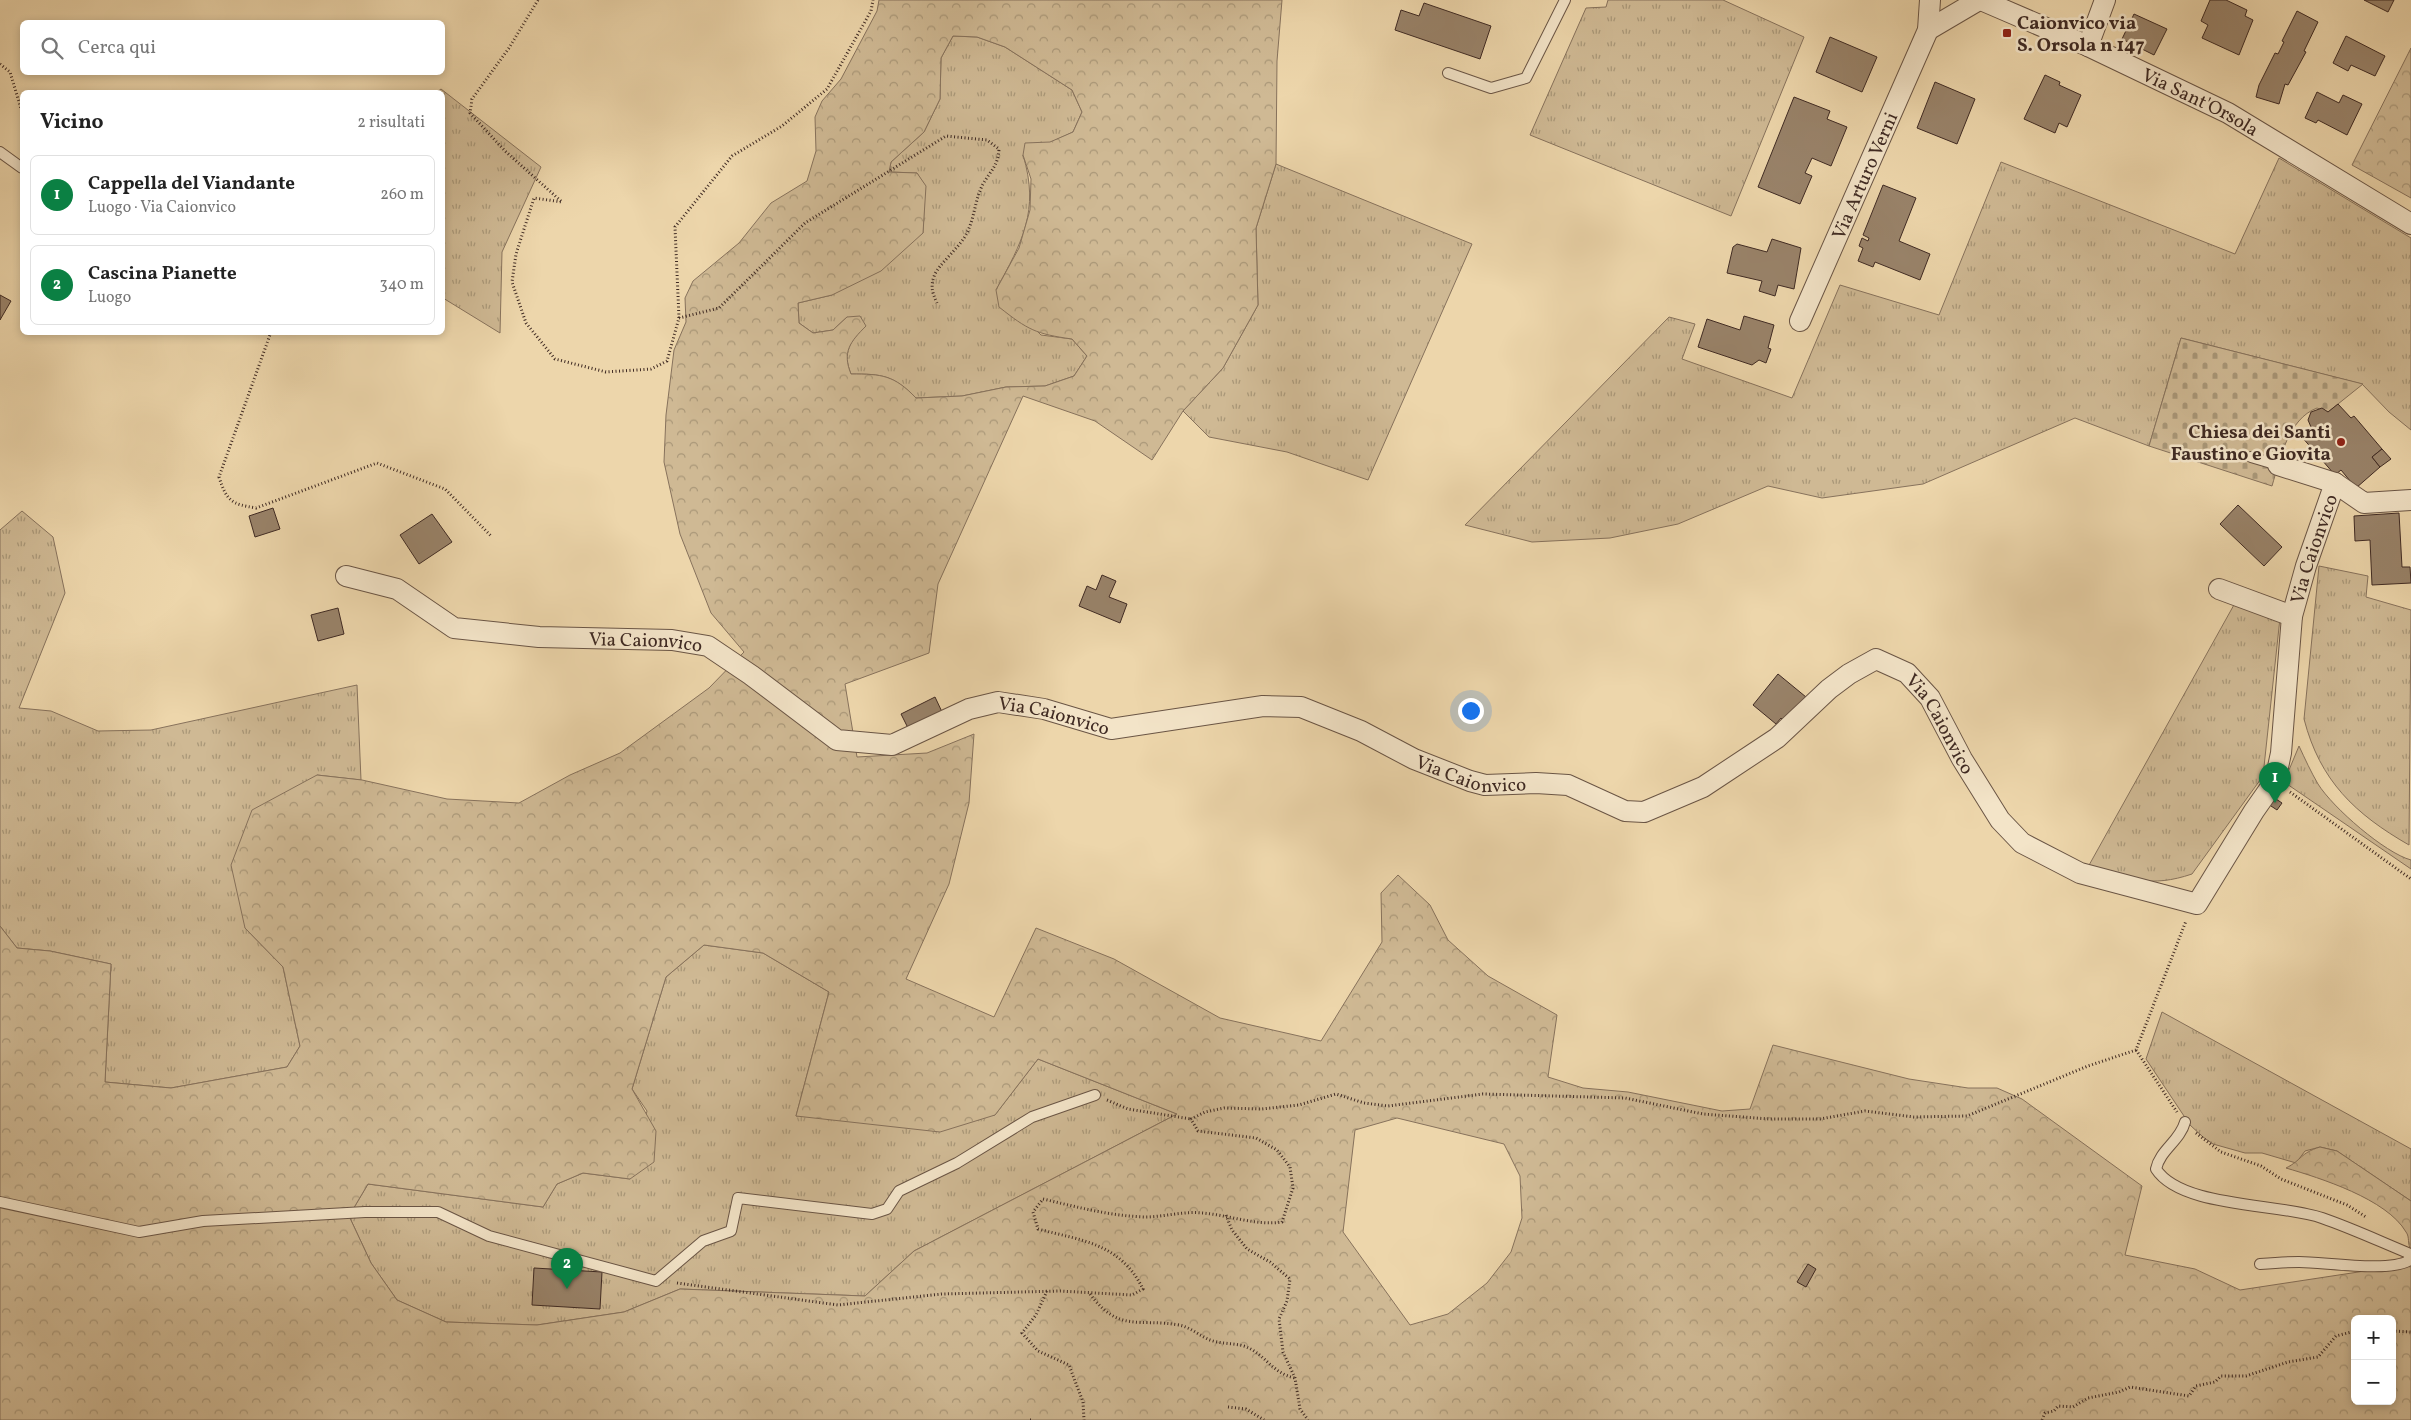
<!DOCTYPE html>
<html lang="it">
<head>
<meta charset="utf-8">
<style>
  body { margin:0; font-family:Vollkorn,serif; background:#f2f2f2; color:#222 }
  .controls { position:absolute; right:15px; bottom:15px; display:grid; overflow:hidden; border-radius:8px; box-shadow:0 2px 8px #0003 }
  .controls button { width:45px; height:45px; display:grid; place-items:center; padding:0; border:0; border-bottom:1px solid #e0e0e0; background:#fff; color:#222; font:25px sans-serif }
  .you { position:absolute; left:1470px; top:710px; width:18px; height:18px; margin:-12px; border:4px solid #fff; border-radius:50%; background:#1a73e8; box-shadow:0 0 0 8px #1a73e833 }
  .badge { display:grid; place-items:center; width:32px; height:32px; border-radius:50%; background:#0b8043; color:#fff; font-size:16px; font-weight:700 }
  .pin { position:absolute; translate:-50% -41px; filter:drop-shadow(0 1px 2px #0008) }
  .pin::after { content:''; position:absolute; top:26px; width:18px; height:15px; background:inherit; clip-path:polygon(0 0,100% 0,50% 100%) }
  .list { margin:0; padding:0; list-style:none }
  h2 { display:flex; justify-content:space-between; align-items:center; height:65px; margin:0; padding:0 20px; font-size:21px }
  h2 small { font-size:16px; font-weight:400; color:#767676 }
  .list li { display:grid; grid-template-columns:32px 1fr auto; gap:15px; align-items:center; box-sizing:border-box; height:80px; margin:0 10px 10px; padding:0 10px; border:1px solid #e0e0e0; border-radius:8px }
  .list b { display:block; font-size:19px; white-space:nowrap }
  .list p { margin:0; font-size:16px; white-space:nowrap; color:#767676 }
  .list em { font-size:16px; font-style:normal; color:#767676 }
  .icon { flex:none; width:28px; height:28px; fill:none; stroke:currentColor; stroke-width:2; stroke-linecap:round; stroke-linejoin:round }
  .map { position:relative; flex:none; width:2411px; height:1420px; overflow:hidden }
  .search { position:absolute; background:#fff; box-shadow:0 2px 8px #0003; left:20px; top:20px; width:425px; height:55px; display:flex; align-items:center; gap:12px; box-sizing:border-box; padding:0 18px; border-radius:8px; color:#767676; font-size:19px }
  .panel { position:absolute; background:#fff; box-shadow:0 2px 8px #0003; left:20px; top:90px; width:425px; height:245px; border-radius:8px }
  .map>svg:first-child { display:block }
  .grass { fill:url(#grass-tufts); stroke:#87725c }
  .forest { fill:url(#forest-crowns); stroke:#87725c; fill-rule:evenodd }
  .cemetery { fill:url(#cemetery-stones); stroke:#87725c }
  .building { fill:#99836a; stroke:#3f2a23 }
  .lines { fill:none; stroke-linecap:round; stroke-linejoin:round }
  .service-casing { stroke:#6a5545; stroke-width:12 }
  .minor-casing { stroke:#6a5545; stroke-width:22 }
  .path { stroke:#3f2a23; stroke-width:3; stroke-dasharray:1 2.5; stroke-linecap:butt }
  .service { stroke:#f3e4c8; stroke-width:10 }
  .minor { stroke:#f3e4c8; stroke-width:20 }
  .poi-dot { fill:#8f2418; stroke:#f3e4c8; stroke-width:2 }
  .labels { text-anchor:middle; stroke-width:5; stroke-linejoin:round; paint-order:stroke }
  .poi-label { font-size:19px; font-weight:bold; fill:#3f2a23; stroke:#f3e4c8; text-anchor:start }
  .street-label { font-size:19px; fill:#3f2a23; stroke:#f3e4c8 }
</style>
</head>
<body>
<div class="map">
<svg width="2411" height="1420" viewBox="0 0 2411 1420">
  <defs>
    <pattern id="grass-tufts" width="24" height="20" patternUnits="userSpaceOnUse" patternTransform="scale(1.25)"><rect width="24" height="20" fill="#cfb994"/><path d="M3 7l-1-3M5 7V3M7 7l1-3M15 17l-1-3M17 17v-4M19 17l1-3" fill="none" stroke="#a99778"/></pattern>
    <pattern id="forest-crowns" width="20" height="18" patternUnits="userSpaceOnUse" patternTransform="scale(1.25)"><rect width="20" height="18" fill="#cfb994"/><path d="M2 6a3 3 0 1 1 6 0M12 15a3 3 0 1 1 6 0" fill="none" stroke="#a99778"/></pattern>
    <pattern id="cemetery-stones" width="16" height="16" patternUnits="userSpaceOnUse" patternTransform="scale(1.25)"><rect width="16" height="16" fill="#cfb994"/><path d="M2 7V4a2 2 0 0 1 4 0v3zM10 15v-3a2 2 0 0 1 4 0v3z" fill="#a99778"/></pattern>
  </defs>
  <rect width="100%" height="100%" fill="#edd6ab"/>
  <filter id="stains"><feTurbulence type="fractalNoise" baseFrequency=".004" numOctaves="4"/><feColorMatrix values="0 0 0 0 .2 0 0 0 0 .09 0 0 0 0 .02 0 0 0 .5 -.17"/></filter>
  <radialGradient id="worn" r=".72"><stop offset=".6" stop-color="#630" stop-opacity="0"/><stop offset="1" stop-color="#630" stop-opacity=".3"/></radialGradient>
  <g class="grass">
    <path d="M1608,0H1723L1804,37L1731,216L1530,135L1586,8L1606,7Z"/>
    <path d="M953,36L977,37L1005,47L1072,90L1082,112L1073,132L1023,155C1040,211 1022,242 996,290L1041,335L1072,339L1087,356L1074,376L1045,386L1006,387L962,396L916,398C893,375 882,374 851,374C842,352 850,342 865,326L847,317L833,330L813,333L799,323L798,303L832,295L923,233L925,186L917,173L889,172L891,162L924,132L940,99L941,58Z"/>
    <path d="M441,89L541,167L502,252L500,333L443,298L442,92H437Z"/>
    <path d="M2279,158L2411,238V430L2389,412L2362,384L2181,338L2149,446L2075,418L1923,484L1822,498L1768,486L1678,524L1610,538L1532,542L1465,525L1669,317L1695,324L1682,359L1792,398L1840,285L1939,315L2001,162L2235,254Z"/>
    <path d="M1276,164L1472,244L1368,480L1287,452L1209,437L1183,411L1223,368L1258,305L1256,228Z"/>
    <path d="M22,511L53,537L65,593L19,708L51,711L98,731L151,730L357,685L361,780L317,775L245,928L283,967L300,1046L287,1067L171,1088L105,1082L111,964L50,951L17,948L0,926V530Z"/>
    <path d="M2319,566L2368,576L2366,597L2411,610L2409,845C2355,814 2320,781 2304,719Z"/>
    <path d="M2235,603L2280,618L2263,776L2192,874C2151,888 2128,879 2088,867Z"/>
    <path d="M2299,746C2305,759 2311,772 2318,784C2333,808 2385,853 2411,860V869L2284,782Z"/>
    <path d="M704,945L763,953L829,992L796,1116L995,1115L1038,1059L1177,1114L914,1251L865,1296L680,1289L624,1312L537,1325L446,1322L397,1300L371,1263L349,1216L368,1184L543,1207L557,1184L583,1173L630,1179L647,1111L632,1089L666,977Z"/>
    <path d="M2162,1012L2411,1149V1201L2337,1151L2320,1147L2305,1151L2296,1163L2262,1153H2245L2213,1144L2203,1137L2190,1125L2146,1059Z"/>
  </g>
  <g class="forest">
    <path d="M879,0H1282L1277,61L1276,164L1256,228L1258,305L1223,368L1183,411L1152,460L1095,421L1023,396L938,584L929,653L845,684L857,757L927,753L974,734L969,803L949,884L906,979L994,1017L1036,928L1114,959L1220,1018L1321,1041L1382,942L1381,893L1398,875L1430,905L1448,940L1488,976L1557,1015L1548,1077L1583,1088L1628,1092L1722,1111L1750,1109L1773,1045L1909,1079L1968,1088H1997L2022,1099L2142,1186L2125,1255L2195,1269L2240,1290L2411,1264V1420H0V926L17,948L50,951L111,964L105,1082L171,1088L287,1067L300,1046L283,967L245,928L231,865L252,810L317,775L362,780L447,799L519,803L570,775L620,753L709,688L744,652L711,613L680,534L664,462L666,415L674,350L686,322L685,298L693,281L739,243L771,203L807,181L816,151L815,117L822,101L841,79L877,11ZM953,36L977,37L1005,47L1072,90L1082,112L1073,132L1050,142L1025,143L1023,155L1031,179L1030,210L1019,248L996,290L999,307C1028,330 1036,334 1072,339L1087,356L1074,376L1045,386L1006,387L962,396L916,398C894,375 882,374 851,374C842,352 850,342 866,326L860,316L847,317L833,330L813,333L799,323L798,303L832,295L881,271L923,233L926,186L917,173L889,172L891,162L924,132L940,99L941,58ZM704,945L763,953L829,992L796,1116L940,1132L995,1115L1038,1059L1177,1114L914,1251L865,1296L680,1289L624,1312L537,1325L446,1322L397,1300L371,1263L349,1216L368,1184L543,1207L557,1184L583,1173L630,1179L654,1162L656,1131L632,1089L666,977ZM1397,1118L1504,1144L1520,1176L1522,1218L1511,1252L1487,1283L1448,1314L1410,1325L1343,1232L1355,1130ZM2355,1319H2392V1401H2355Z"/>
    <path d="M2411,48V198L2352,165Z"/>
    <path d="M2320,1147L2337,1151L2411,1201V1250C2407,1244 2410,1237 2406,1232C2387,1199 2320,1178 2286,1168C2302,1160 2300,1153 2320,1147Z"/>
  </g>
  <path class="cemetery" d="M2181,338L2363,384L2328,412L2317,408C2288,419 2280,459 2272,486L2149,446Z"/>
  <g class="building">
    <path d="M2210,0H2226L2247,10L2245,16L2253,20L2239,55L2202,38L2208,25L2201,21Z"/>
    <path d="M2364,0H2394L2388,12Z"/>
    <path d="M1424,3L1491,26L1480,59L1395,30L1401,10L1419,16Z"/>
    <path d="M2297,11L2318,22L2304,51L2306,52L2288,85L2285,84L2279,104L2256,97L2259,85L2275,53L2278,54L2284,42L2282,41Z"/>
    <path d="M2134,14L2167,29L2154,55L2122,39Z"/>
    <path d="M2346,36L2385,56L2375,76L2351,65L2348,71L2333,63Z"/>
    <path d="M1830,37L1877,57L1862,92L1816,72Z"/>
    <path d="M2045,75L2060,82L2059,85L2081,95L2067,127L2059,123L2055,133L2024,119Z"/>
    <path d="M1935,82L1975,99L1957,144L1917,128Z"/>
    <path d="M2317,92L2339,103L2343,95L2362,104L2347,135L2318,120L2316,123L2305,118Z"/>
    <path d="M1794,97L1830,111L1827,119L1847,127L1831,166L1812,158L1805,173L1812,176L1800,204L1758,187Z"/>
    <path d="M1883,185L1916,198L1899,241L1930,254L1920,280L1875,262L1873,267L1858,261L1863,248L1859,246L1862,238L1868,241L1869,238L1863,235Z"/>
    <path d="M1772,239L1801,248L1794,289L1778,285L1775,296L1759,291L1762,281L1727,273L1733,247L1737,244L1767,252Z"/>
    <path d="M0,295L11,301L0,320Z"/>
    <path d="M1744,316L1774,325L1768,348L1771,349L1766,363L1759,360L1752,365L1698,347L1707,319L1740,330Z"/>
    <path d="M2338,404L2351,418L2354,416L2382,449L2372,457L2380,467L2356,488L2341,470L2335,475L2301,436L2311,427L2308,420L2311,412L2322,408L2328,412Z"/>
    <path d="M2382,449L2391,459L2380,467L2372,457Z"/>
    <path d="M2238,505L2282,547L2264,566L2220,524Z"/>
    <path d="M273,508L280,529L255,537L249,516Z"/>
    <path d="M2399,513L2402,567H2410L2411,583L2372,585L2370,540L2355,541L2354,516Z"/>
    <path d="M432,514L452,542L419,564L400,535Z"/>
    <path d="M1102,575L1116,581L1109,597L1127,604L1120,623L1079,606L1087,586L1096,590Z"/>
    <path d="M338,608L344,634L318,641L311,615Z"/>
    <path d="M1778,674L1806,697L1785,722L1781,718L1776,724L1753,705Z"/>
    <path d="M935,697L943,714L909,730L901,714Z"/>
    <path d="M2273,797L2282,803L2277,810L2268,804Z"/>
    <path d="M1808,1264L1816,1269L1806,1287L1797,1282Z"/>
    <path d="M534,1268L602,1272L600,1309L532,1305Z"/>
  </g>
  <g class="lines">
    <g class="service-casing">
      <g id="service">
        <path d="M1448,73L1491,88L1526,78L1565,0"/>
        <path d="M0,152L22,168"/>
        <path d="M2251,457L2278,465"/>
        <path d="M2185,1122C2180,1141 2160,1150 2156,1169C2181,1208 2279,1203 2322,1218C2351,1228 2379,1241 2408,1253L2410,1260C2389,1273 2325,1262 2299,1262C2286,1262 2273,1263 2260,1264"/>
        <path d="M0,1202L139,1232L203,1221L365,1212H438L489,1236L656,1281L703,1241L731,1231L738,1198L872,1214L887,1209L899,1191L957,1163L1032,1117L1095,1095"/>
      </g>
    </g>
    <g class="minor-casing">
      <g id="minor">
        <path id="s1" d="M1981,0L2088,46L2228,113L2411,224"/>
        <path d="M1928,30L1979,0"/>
        <path d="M2088,46L2105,0"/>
        <path id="s2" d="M1800,321L1928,30L1930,0"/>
        <path d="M2278,465L2335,483L2364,503L2411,500"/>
        <path id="s3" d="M346,576L397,589L454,628L539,637L672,640L708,646L751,675L837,740L892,745L969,709L998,702L1044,709L1111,729L1263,706L1301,707L1361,731L1414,759L1470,781L1485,785L1536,783L1568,785L1625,811L1644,812L1703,787L1777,738L1829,689L1849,674L1876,659L1907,673L1930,698L1962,759L2000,820L2022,843L2080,873L2197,904L2254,811L2275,781L2281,753L2292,616L2306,566L2335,483"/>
        <path d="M2219,589L2292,616"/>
      </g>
    </g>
    <g class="path">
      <path d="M538,0L509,48L472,99L470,113L505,151L562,202L534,198L516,254L512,282L526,323L555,359L606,372L651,369L667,361L679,318L719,308L805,223L946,136L987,140L999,149C998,166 991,170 983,184C974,201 975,221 964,238C957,249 939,265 935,274C930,286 932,292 937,303"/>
      <path d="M0,64L10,72L22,112"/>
      <path d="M679,318L675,227L732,156L782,126L827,89L871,11L873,0"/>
      <path d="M271,332L219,477C227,502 232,504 256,508L377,463L445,489L491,536"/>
      <path d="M2290,792L2411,879"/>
      <path d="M2136,1050L2177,1112"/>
      <path d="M1107,1100L1128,1109L1191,1119"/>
      <path d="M2196,1133L2221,1152L2261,1166L2281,1179L2347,1205L2366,1217"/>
      <path d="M1226,1215L1232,1230L1247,1249L1270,1262L1290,1279L1287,1301L1279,1319L1283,1352L1295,1378L1300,1409L1308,1420"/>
      <path d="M677,1283L838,1305L942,1294L1060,1291L1132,1295L1143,1289C1120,1243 1083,1241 1038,1229L1033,1212L1043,1199C1077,1207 1110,1216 1145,1217C1164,1217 1183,1211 1202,1213C1229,1215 1256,1226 1282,1222L1293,1188L1290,1167L1277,1150L1256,1138L1198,1131L1191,1119L1205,1112L1224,1108L1262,1109L1299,1105L1336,1094L1364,1103L1388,1106L1483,1094L1625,1098L1703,1114L1769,1119H1820L1865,1111L1914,1117L1967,1116L2088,1066L2136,1050L2186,921"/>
      <path d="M1047,1291L1036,1315L1022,1333L1038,1351L1069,1365L1083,1402L1084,1420"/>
      <path d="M1090,1294C1119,1333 1138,1318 1179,1325C1190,1327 1200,1336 1210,1340C1221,1344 1233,1343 1244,1346C1266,1354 1271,1373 1295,1378"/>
      <path d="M2392,1331L2411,1332"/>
      <path d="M1228,1407L1246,1409L1264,1420"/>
      <path d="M1030,1420H1032"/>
      <path d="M2042,1420L2045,1413L2054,1411L2058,1406L2073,1407L2088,1398L2119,1392L2130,1387L2189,1396L2196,1386L2215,1382L2221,1376H2246L2288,1362L2318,1357L2336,1336L2355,1331"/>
    </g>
    <use href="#service" class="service"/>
    <use href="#minor" class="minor"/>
  </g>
  <g class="poi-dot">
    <rect x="2002" y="28" width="10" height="10" rx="2.5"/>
    <circle cx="2341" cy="442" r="5"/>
  </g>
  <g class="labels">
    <g class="poi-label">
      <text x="2017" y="29">Caionvico via<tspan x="2017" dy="22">S. Orsola n 147</tspan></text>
      <text x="2331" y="438" text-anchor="end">Chiesa dei Santi<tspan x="2331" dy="22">Faustino e Giovita</tspan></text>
    </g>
    <g class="street-label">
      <text dy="7" stroke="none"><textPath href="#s1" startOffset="242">Via Sant'Orsola</textPath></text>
      <text dy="7" stroke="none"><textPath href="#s2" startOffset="159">Via Arturo Verni</textPath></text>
      <text dy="7" stroke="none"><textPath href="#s3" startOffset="2469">Via Caionvico</textPath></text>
      <text dy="7" stroke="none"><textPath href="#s3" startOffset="314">Via Caionvico</textPath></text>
      <text dy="7" stroke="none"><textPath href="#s3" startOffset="764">Via Caionvico</textPath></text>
      <text dy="7" stroke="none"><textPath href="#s3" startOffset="1755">Via Caionvico</textPath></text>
      <text dy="7" stroke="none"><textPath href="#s3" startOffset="1199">Via Caionvico</textPath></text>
    </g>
  </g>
  <rect width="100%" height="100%" filter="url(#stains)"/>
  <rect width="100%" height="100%" fill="url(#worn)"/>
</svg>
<div class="controls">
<button>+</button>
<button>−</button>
</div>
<div class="you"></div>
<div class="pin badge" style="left:2275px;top:803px">1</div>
<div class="pin badge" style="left:567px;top:1289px">2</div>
<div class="search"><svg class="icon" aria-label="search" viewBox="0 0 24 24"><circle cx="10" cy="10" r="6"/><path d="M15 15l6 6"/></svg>Cerca qui</div>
<section class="panel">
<h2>Vicino<small>2 risultati</small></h2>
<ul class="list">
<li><span class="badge">1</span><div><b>Cappella del Viandante</b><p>Luogo · Via Caionvico</p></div><em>260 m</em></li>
<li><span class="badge">2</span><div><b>Cascina Pianette</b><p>Luogo</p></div><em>340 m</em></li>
</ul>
</section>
</div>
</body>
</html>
